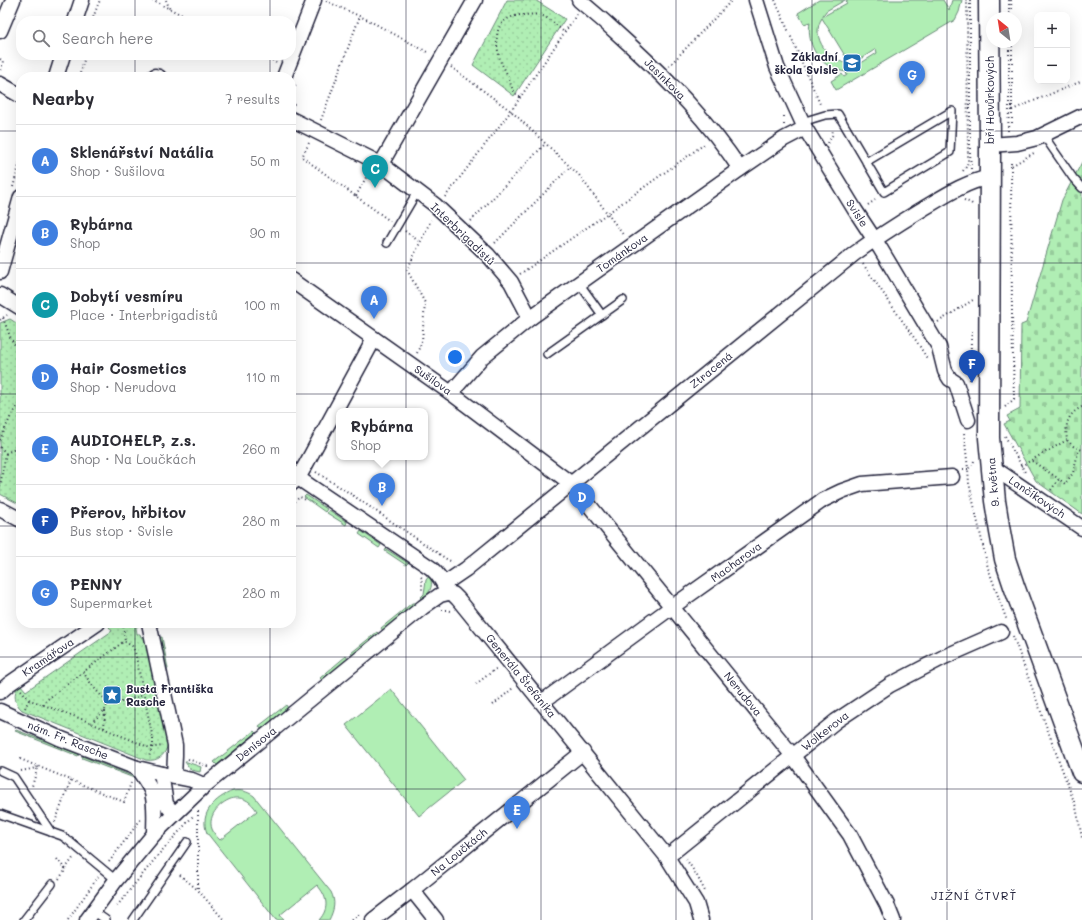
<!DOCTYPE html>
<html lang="en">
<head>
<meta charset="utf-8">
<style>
  body { margin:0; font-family:Mali,sans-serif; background:#f7f7f7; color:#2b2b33 }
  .controls { position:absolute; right:12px; top:12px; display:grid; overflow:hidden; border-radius:8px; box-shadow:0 4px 16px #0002 }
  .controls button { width:36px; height:36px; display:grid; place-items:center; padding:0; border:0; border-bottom:1px solid #e1e1e2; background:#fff; color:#2b2b33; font:20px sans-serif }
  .compass { position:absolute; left:986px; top:12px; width:36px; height:36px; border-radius:50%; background:#fff; box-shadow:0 4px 16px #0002; rotate:330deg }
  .you { position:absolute; left:455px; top:357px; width:14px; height:14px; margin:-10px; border:3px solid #fff; border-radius:50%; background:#1a73e8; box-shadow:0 0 0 6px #1a73e833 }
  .badge { display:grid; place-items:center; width:26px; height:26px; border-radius:50%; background:#d93025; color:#fff; font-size:13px; font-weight:700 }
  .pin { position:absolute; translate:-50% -33px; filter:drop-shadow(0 1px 2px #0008) }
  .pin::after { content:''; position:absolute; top:21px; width:14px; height:12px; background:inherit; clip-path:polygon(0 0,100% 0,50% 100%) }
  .popup { position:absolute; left:336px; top:408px; width:92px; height:52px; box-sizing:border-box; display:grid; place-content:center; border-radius:8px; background:#fff; filter:drop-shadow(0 1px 3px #0005); font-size:13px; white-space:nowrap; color:#7c7c81 }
  .popup b { font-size:15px; color:#2b2b33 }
  .popup::after { content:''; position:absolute; left:50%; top:100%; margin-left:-8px; border:8px solid transparent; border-top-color:#fff }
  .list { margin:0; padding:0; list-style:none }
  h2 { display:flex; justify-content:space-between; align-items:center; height:52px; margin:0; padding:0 16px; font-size:17px }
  h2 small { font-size:13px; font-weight:400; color:#7c7c81 }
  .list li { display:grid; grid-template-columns:26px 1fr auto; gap:12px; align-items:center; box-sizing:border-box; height:72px; padding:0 16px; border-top:1px solid #e1e1e2 }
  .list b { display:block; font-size:15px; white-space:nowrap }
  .list p { margin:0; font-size:13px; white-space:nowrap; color:#7c7c81 }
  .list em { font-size:13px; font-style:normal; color:#7c7c81 }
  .icon { flex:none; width:22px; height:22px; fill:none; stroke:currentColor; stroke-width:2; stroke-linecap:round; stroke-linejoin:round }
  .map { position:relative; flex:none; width:1082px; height:920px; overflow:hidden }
  .search { position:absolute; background:#fff; box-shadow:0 4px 16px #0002; left:16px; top:16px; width:280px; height:44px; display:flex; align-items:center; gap:10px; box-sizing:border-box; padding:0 14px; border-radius:16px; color:#7c7c81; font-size:15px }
  .panel { position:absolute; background:#fff; box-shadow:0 4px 16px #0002; left:16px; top:72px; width:280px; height:556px; border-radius:16px }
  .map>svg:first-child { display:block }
  .green { fill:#b0eeb4; stroke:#698878; fill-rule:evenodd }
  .cemetery { fill:url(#cemetery-stones); stroke:#698878 }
  .park { fill:url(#park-dots); stroke:#698878 }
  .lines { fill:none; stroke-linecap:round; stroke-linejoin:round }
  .service-casing { stroke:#22223b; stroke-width:10 }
  .minor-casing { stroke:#22223b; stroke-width:17 }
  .secondary-casing { stroke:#22223b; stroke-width:23 }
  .path { stroke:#22223b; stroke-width:2; stroke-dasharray:1 3; stroke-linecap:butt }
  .service { stroke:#fff; stroke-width:7 }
  .minor { stroke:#fff; stroke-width:14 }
  .secondary { stroke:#fff; stroke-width:20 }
  .grid { fill:none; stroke:#22223b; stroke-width:1; stroke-opacity:0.55 }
  .labels { text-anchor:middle; stroke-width:3; stroke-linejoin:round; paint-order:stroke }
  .poi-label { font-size:11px; font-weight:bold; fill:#22223b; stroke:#fff; text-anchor:end }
  .street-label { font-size:11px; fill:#22223b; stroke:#fff }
  .neighbourhood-label { font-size:12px; letter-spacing:1px; fill:#22223b; stroke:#fff }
</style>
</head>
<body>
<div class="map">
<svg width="1082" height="920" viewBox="0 0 1082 920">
  <defs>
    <pattern id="cemetery-stones" width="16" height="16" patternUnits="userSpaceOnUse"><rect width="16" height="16" fill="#b0eeb4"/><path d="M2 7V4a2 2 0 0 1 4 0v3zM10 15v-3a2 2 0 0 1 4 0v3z" fill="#97cc9c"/></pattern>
    <pattern id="park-dots" width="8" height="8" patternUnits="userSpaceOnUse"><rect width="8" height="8" fill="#b0eeb4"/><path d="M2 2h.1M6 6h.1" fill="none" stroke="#97cc9c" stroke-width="1.8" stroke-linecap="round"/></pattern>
  </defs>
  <rect width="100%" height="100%" fill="#fff"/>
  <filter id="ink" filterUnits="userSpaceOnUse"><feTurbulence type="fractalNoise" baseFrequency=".025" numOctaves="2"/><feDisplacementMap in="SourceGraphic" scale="8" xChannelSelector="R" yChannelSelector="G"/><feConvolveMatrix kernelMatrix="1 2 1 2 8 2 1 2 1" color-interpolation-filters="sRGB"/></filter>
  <g filter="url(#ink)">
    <g class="green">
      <path d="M819,0H845L826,11L822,17L847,3L846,0H943L949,10L952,0H962L959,12L955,20L836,90L831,81L842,74L844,77L847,75L846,72C841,71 835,70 831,67C814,59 807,39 810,22L804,24L798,13ZM822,18L850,64C830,62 809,38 822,18ZM876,49L877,53L858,65H851Z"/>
      <path d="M306,495L327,509L325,512L304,497Z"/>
      <path d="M329,510L347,522L346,525L327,513Z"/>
      <path d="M361,531L381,545L379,548L359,534Z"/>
      <path d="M386,549L408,563L406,565L385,551Z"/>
      <path d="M429,576C435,585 429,594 422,600L420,598L424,594L426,580Z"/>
      <path d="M412,603H415L417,604L383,631L381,628Z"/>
      <path d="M377,632L379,634L353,655L351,653Z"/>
      <path d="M162,637L168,669L164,670L158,638Z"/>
      <path d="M346,656L348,659L322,680L320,678Z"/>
      <path d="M391,689L464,780L419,816L346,725Z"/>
      <path d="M286,705L288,708L261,729L259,726Z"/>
      <path d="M16,730L79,754L78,756L15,731Z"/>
      <path d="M254,731L256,733L217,765L214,762Z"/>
      <path d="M82,756L132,776L136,778L138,781L134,778L82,758Z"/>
      <path d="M185,762H187L201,767L200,772L191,770Z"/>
      <path d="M233,791C241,790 247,791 254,796L331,892C336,902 334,910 329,920H319C330,908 327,896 317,885L280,915L284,920H276L207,833C199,813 215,798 233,791ZM234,798C245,797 251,802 257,811L220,840C217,837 214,834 212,829C207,815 221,801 234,798Z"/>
    </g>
    <path class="cemetery" d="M1082,162V514L1036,481L1004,424L1010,421L1007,416L1020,409L1021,325L1026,323L1062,200Z"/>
    <g class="park">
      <path d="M507,0H535L565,19L514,96L473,65Z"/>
      <path d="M10,319L21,326V505L0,494V323Z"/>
      <path d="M108,623H141L142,624L136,627L137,634H140L141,637L146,636L168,743C166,755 158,762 146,760L22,710C14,703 13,693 19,684H20L26,691L112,631L107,624Z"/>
    </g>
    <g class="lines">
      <g class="service-casing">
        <g id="service">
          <path d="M802,122L825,115L838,114L884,192L950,152L952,111L866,162"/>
          <path d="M1044,136L1073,178L1082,188"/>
          <path d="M387,243L417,192"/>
          <path d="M579,283L602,315"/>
          <path d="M547,354L623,300"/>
          <path d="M1,771L14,777L51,832"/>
          <path d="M0,814L62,836L69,841L116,880"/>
          <path d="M93,911L106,920"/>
          <path d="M24,920L52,884"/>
          <path d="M133,920L187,842"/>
        </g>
      </g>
      <g class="minor-casing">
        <g id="minor">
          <path d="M579,0C596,14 613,29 629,44C670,82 709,122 740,169"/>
          <path d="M756,0L777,67L805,128L855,210L880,248L939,347L945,371L950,379L956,383L968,420"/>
          <path d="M75,21L82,0"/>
          <path d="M0,31L13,0"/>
          <path d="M155,76L159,77"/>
          <path d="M56,77L63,55"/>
          <path d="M284,77L314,0"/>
          <path d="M0,84L21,96"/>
          <path d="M291,119L381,164L435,205L488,255L511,282L530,318"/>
          <path d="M990,145L1017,143L1037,138L1082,116"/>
          <path d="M381,164L475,0"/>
          <path d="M0,272L21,197"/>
          <path d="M291,280L451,393L565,479L576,489L793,756L850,835L887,905L893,920"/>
          <path d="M0,295L21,308"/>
          <path d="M451,393L482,357L530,318L740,169L784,139L805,128"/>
          <path d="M992,467L1082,528"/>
          <path d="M291,472L304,482L431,568C439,575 444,583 448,593L453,594L458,599L667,857L696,903L701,920"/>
          <path d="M291,484L298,478L305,466L374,339"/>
          <path d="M0,509L21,520"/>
          <path d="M444,584L466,569L854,254C876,238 898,224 921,210C943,197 965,182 990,177"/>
          <path d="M149,623L175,745V755L174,777"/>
          <path d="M0,692L9,684L98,623"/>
          <path d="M542,702L665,612L823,500L842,491L862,484L952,477"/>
          <path d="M0,711L59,738L137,768L162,774L192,780L199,783L203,787"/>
          <path d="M137,768C142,775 147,782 151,790C156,802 154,821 154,834"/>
          <path d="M162,774V779L166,804L174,814"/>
          <path d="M667,857L836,721L890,685L944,657L1001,632"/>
          <path d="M412,890L436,920"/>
          <path d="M87,920L116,880L154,834L203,787L423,607L440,595L448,593"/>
          <path d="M373,920L412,890L583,752"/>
        </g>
      </g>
      <g class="secondary-casing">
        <path id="secondary" d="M989,0L990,145L989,438L995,501L1000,532L1005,559L1014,586L1082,772"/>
      </g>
      <g class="path">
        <path d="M152,0L194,21"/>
        <path d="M166,0L170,10"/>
        <path d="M775,0L820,104"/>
        <path d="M970,0V152L971,169"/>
        <path d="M1009,0V18"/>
        <path d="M1011,0L1012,18"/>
        <path d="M326,1L368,20L429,53"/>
        <path d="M92,21L97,7L100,0"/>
        <path d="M1012,42V125"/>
        <path d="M266,55L276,63"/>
        <path d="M0,59L3,61L1,71"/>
        <path d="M669,66L732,0"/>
        <path d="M451,67L511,111L579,175L624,236"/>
        <path d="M79,77L84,60L82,55"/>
        <path d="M291,97L296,83"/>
        <path d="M520,97C511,91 511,83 507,74C505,70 503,66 501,63C500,59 499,55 498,51C494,31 499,18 520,15C528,15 538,13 545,17C552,20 558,27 564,32"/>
        <path d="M291,101L295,106"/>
        <path d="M1012,110L1082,81"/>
        <path d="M321,120L360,16"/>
        <path d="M784,125V115"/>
        <path d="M1008,131L1009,110V42"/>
        <path d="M309,143L302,157L390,221"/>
        <path d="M828,143L833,134L832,129"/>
        <path d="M1011,163V166L1034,153"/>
        <path d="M963,171L966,167L968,162L967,0"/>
        <path d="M13,187L21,159"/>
        <path d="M356,196L369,172"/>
        <path d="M445,197L511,111L577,14"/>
        <path d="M964,200L971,203L974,206"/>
        <path d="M868,205L875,200"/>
        <path d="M471,221L545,144"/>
        <path d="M405,231L420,242"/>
        <path d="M495,243L570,167"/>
        <path d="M863,264L917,342L928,360"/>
        <path d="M520,274L608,213L706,143"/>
        <path d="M3,318L11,339L21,354"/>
        <path d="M0,320L7,315"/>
        <path d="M17,321L21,324"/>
        <path d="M938,322L973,300"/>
        <path d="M417,353L422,341L425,303L407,270L431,220"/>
        <path d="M970,380L971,341L972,331"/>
        <path d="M1005,407L1014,399L1012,315L1011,166"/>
        <path d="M1082,407C1067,414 1065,425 1067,440L1073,446L1082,450"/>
        <path d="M1005,436L1026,474"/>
        <path d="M0,440L10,418L21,401"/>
        <path d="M0,447L6,453L13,450H21"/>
        <path d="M974,461L973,464L968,469L969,483L988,568L1007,621"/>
        <path d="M1032,461L1059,479"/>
        <path d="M1021,466L1067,440"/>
        <path d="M963,469H968L964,433"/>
        <path d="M316,472L351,494L448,560L453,562"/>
        <path d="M0,486L6,453"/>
        <path d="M1051,490L1059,479L1065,484L1073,473L1079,449"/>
        <path d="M291,504L300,497L306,500"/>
        <path d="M421,577L422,578V592"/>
        <path d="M442,610H447L451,611"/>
        <path d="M123,623L125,642"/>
        <path d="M1013,636L1076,807L1082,838"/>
        <path d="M83,672C91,683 103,705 119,703L144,695"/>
        <path d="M476,684L497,668"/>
        <path d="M21,690L30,700L79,718L148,747H155L163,746"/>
        <path d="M43,705L45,701L123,642H125L132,646L135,652L153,739V745L149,757"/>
        <path d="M493,705L513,688"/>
        <path d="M25,708L29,700"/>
        <path d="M105,710L109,700"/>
        <path d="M91,723L105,710L104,729"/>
        <path d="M20,759L124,802L131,783"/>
        <path d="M188,759L207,766L208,765"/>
        <path d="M21,771L32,769L38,767L32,786"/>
        <path d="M198,811V890L224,920"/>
        <path d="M55,822L71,780"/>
        <path d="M57,859L65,869"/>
        <path d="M686,859L696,874L706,893"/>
        <path d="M109,862L141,819"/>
        <path d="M180,875L198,890"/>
        <path d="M59,879L64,872L65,869L74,857"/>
        <path d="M117,906L159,854L194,815"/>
        <path d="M68,920L98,877"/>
        <path d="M352,920L361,913"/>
      </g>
      <use href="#service" class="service"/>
      <use href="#minor" class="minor"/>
      <use href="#secondary" class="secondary"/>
    </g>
  </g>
  <path class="grid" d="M135,0V21M270,0V21M406,0V920M541,0V920M676,0V920M812,0V920M947,0V920M135,55V77M270,55V77M0,131H21M291,131H1082M0,263H21M291,263H1082M0,394H21M291,394H1082M0,526H21M291,526H1082M135,623V920M270,623V920M0,657H1082M0,789H1082"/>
  <defs>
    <g id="school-square" transform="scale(1)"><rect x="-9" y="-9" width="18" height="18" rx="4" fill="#1f6fb2" stroke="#fff"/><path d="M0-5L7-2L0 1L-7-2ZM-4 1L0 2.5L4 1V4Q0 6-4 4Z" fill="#fff"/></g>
    <g id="sight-square" transform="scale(1)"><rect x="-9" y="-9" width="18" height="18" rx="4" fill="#1f6fb2" stroke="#fff"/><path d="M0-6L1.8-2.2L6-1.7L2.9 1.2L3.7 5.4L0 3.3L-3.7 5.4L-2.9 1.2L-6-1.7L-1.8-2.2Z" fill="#fff"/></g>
  </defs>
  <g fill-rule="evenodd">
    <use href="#school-square" x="852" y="63"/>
    <use href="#sight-square" x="112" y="695"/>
  </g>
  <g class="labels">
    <g class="poi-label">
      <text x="838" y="61">Základní<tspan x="838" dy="13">škola Svisle</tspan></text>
      <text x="126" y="693" text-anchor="start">Busta Františka<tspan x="126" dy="13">Rasche</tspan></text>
    </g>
    <g class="street-label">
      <text transform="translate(665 79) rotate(45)" y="4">Jasínkova</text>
      <text transform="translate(990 100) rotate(-90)" y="4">bří Hovůrkových</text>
      <text transform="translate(857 213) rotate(57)" y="4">Svisle</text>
      <text transform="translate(463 234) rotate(44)" y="4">Interbrigadistů</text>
      <text transform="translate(622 253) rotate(-35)" y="4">Tománkova</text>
      <text transform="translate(711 370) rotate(-39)" y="4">Ztracená</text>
      <text transform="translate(433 380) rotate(35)" y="4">Sušilova</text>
      <text transform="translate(993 482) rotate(-95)" y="4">9. května</text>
      <text transform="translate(1037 497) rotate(34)" y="4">Lančíkových</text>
      <text transform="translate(736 562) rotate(-36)" y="4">Macharova</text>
      <text transform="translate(48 657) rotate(-34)" y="4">Kramářova</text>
      <text transform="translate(521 676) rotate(51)" y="4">Generála Štefánika</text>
      <text transform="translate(743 694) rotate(51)" y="4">Nerudova</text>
      <text transform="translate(825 731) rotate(-38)" y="4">Wolkerova</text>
      <text transform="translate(68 740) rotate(22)" y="4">nám. Fr. Rasche</text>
      <text transform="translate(256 744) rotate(-39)" y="4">Denisova</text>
      <text transform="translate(459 852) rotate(-39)" y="4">Na Loučkách</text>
    </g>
    <g class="neighbourhood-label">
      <text x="974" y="900">JIŽNÍ ČTVRŤ</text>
    </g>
  </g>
</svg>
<div class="controls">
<button>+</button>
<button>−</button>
</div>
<svg class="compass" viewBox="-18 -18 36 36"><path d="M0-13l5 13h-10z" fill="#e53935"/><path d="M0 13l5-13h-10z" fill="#7c7c81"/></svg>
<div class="you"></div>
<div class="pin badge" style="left:374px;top:319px;background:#3f7fe0">A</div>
<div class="pin badge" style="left:382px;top:506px;background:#3f7fe0">B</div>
<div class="popup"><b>Rybárna</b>Shop</div>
<div class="pin badge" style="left:375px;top:188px;background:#0f9aa8">C</div>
<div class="pin badge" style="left:582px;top:516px;background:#3f7fe0">D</div>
<div class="pin badge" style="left:517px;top:829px;background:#3f7fe0">E</div>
<div class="pin badge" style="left:972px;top:383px;background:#1a4fb4">F</div>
<div class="pin badge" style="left:912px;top:94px;background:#3f7fe0">G</div>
<div class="search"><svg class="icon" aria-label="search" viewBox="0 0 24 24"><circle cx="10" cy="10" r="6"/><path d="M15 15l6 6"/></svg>Search here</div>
<section class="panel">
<h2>Nearby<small>7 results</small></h2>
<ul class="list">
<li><span class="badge" style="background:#3f7fe0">A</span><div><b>Sklenářství Natália</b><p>Shop · Sušilova</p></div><em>50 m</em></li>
<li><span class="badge" style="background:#3f7fe0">B</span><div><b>Rybárna</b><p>Shop</p></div><em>90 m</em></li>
<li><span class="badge" style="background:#0f9aa8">C</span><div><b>Dobytí vesmíru</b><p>Place · Interbrigadistů</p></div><em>100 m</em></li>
<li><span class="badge" style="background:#3f7fe0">D</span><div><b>Hair Cosmetics</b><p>Shop · Nerudova</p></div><em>110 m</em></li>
<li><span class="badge" style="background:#3f7fe0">E</span><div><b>AUDIOHELP, z.s.</b><p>Shop · Na Loučkách</p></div><em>260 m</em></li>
<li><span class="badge" style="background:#1a4fb4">F</span><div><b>Přerov, hřbitov</b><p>Bus stop · Svisle</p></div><em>280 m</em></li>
<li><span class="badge" style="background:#3f7fe0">G</span><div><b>PENNY</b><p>Supermarket</p></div><em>280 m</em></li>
</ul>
</section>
</div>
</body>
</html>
